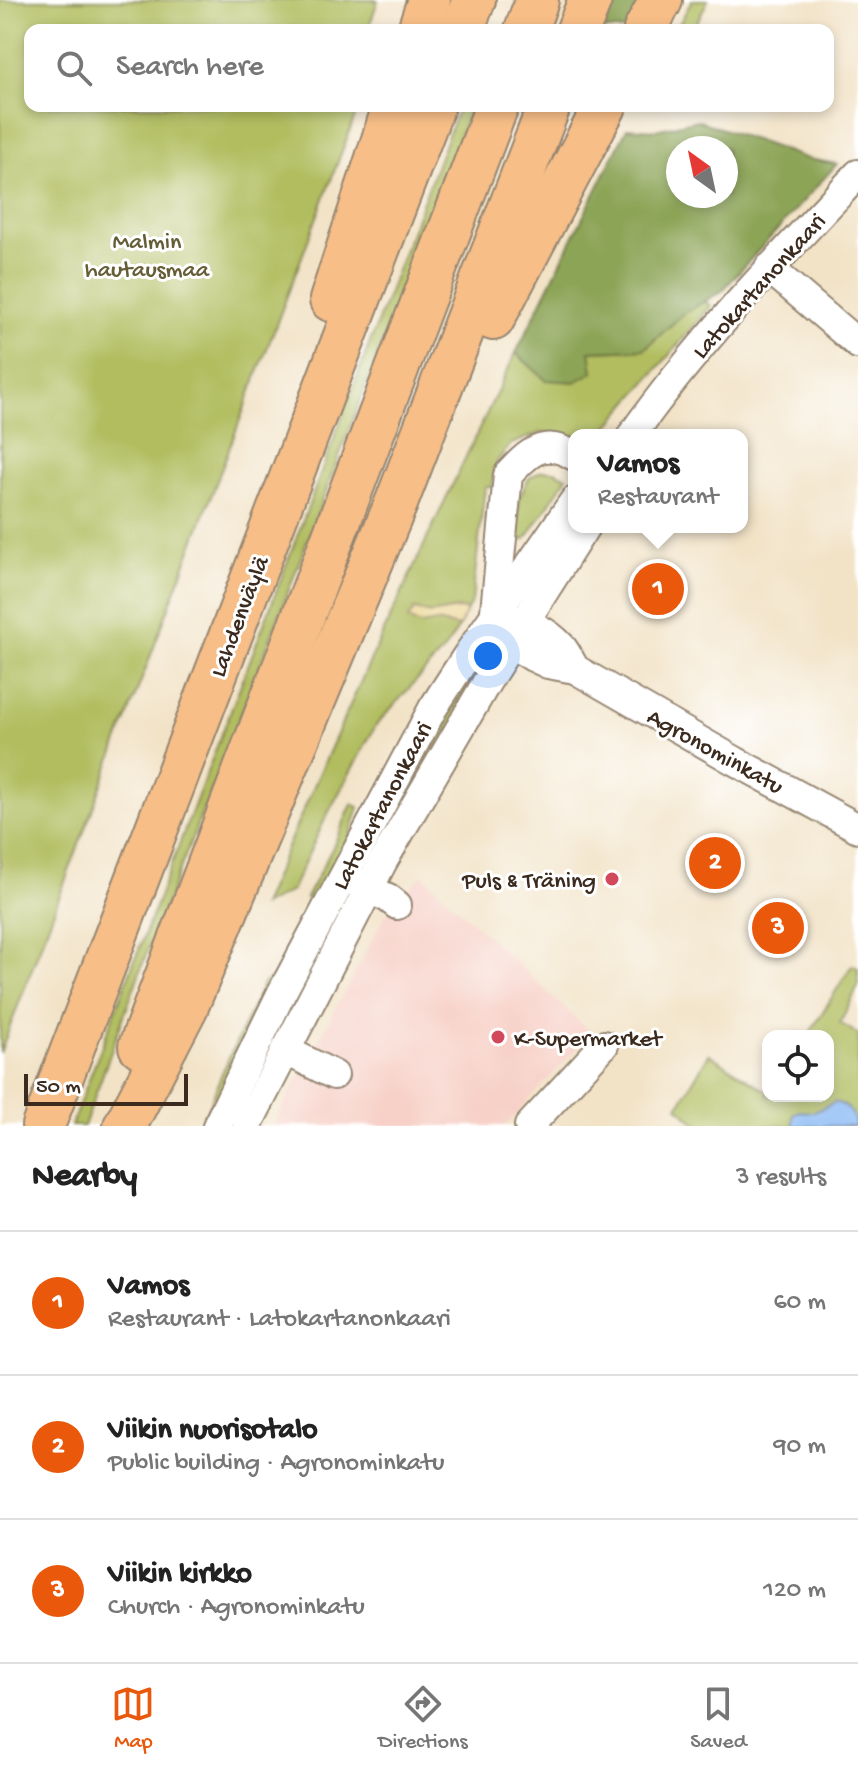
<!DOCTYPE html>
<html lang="en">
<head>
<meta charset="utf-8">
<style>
  body { margin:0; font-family:"Gochi Hand",sans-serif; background:#f6f6f6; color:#222 }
  .controls { position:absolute; right:24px; bottom:24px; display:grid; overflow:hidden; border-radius:16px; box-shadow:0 4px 12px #0003 }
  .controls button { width:72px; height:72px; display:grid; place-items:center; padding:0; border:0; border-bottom:2px solid #e0e0e0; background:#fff; color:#222; font:40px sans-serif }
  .compass { position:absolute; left:666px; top:136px; width:72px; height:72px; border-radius:50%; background:#fff; box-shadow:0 4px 12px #0003; rotate:327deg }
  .scale { position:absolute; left:24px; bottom:20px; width:164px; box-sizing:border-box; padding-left:8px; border:4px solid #3b2a1e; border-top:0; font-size:22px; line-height:28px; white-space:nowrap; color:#3b2a1e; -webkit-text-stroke:6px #fff; paint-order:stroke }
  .you { position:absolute; left:488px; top:656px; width:28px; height:28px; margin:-20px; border:6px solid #fff; border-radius:50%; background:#1a73e8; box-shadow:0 0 0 12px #1a73e833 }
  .badge { display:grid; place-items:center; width:52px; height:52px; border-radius:50%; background:#ea580c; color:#fff; font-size:26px; font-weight:700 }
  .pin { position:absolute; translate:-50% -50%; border:4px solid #fff; box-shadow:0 2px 8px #0006 }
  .popup { position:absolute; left:568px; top:429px; width:180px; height:104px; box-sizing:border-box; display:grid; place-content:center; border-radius:16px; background:#fff; filter:drop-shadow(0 2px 6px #0005); font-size:26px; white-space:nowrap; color:#767676 }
  .popup b { font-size:30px; color:#222 }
  .popup::after { content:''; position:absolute; left:50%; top:100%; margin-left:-16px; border:16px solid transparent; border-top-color:#fff }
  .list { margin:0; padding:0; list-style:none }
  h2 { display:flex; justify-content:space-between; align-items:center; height:104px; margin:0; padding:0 32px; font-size:34px }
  h2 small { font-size:26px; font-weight:400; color:#767676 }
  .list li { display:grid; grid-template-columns:52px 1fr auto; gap:24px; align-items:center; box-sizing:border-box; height:144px; padding:0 32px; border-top:2px solid #e0e0e0 }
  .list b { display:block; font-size:30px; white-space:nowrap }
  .list p { margin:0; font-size:26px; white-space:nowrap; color:#767676 }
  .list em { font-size:26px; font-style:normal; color:#767676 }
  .icon { flex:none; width:44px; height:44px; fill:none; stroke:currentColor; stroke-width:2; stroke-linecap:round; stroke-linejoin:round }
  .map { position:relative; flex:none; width:858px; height:1126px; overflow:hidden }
  .search { position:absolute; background:#fff; box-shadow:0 4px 12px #0003; left:24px; right:24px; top:24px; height:88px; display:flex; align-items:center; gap:20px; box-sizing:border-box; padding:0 28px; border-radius:16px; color:#767676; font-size:30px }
  .sheet { height:536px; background:#fff }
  nav { display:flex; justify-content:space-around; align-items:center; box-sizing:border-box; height:112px; border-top:2px solid #e0e0e0; background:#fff; font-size:22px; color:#767676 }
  nav a { display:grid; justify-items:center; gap:4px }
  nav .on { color:#ea580c }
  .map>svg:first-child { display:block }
  .built { fill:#f7d1c8 }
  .green { fill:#b1bd5f; stroke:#76743e; stroke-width:2 }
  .forest { fill:#8ca456; stroke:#64673a; stroke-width:2; fill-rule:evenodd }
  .sand { fill:#eeda9e; stroke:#94825e; stroke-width:2 }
  .water { fill:#89b9f5; stroke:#62728a; stroke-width:2 }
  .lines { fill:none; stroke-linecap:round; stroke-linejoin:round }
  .minor-casing { stroke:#968672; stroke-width:32 }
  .highway-casing { stroke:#968672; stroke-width:46 }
  .minor { stroke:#fff; stroke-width:28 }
  .highway { stroke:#f7be87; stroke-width:42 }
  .poi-dot { fill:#d1495b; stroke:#fff; stroke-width:3 }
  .labels { text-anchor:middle; stroke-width:6; stroke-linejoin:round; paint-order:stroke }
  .park-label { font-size:24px; fill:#645d35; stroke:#fff }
  .street-label { font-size:24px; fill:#3b2a1e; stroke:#fff }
  .poi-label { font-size:24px; fill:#3b2a1e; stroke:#fff; text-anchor:end }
</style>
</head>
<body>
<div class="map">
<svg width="858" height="1126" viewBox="0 0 858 1126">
  <rect width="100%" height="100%" fill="#fff"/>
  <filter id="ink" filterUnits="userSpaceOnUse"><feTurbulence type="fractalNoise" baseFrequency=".0125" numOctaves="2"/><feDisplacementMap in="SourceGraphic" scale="16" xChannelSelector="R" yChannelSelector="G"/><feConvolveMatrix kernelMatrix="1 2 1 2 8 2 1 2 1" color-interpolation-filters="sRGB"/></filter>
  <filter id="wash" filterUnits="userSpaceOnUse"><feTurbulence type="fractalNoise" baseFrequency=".006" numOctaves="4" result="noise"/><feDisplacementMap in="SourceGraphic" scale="32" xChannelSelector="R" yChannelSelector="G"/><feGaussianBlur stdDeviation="1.8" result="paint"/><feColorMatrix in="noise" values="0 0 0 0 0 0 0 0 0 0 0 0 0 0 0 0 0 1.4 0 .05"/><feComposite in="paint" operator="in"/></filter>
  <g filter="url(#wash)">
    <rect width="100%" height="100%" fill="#f2e3c7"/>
    <path class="built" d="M422,875L591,1033L505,1126H273L386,914Z"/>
    <g class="green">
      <path d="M0,0H378L368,30H30V106H359L0,1053Z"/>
      <path d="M692,0H708L693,30H676Z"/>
      <path d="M459,106H471L273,632L143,963L84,1126H71L264,624Z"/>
      <path d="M705,301L711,306L601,435H574V438L556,433H540L511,444L497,461L492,487H485L472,601L467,610L457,609L431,614L414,610L420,625L437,621L459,627L444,650L376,725L326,817L291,891L262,906C341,719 427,536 516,353L546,380L589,351L645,349L683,314Z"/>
      <path d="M541,471H555L567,477L530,533L525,539L520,540L516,538L520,496L529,478Z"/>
      <path d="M469,666L483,676L425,769L419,765L431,729Z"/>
      <path d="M352,804L359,807L346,850L316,911L306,898L333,847Z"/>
      <path d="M852,965L858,968V987L840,1023L858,1034V1126H699L678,1107L709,1054L768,1092V1096H828V1036H808Z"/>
      <path d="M285,970L206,1124L204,1120L222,1073L263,984Z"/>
    </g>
    <g class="forest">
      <path d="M614,0H642L627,30H604Z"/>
      <path d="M697,120L808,159L837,164L722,291L683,314L644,349L590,351L593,372L575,382L546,380L516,353L627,128L656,130ZM726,148V196H678V148Z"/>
    </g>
    <path class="sand" d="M457,609L467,610L459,627L437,622L420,625L408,619L414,610L431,614Z"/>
    <path class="water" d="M835,1102C848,1106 853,1112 856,1126H793V1114L799,1111L813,1112Z"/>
  </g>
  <g filter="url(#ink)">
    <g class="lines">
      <g class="minor-casing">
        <g id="minor">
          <path d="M769,268L858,344"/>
          <path d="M632,435C698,342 780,257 858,174"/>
          <path d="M495,611L508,475C528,453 544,437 574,456"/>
          <path d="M507,618C527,621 547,631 561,646C567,653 571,662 575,669"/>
          <path d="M501,627L510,643L533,657L548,664L575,669L735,761L858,828"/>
          <path d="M351,880L388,898L397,905"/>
          <path d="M285,1050L334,1075"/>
          <path d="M217,1126L281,994L433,708L468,654L574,501"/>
          <path d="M247,1126L382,863L488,680L585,527"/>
          <path d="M529,1126L604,1045"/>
        </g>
      </g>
      <g class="highway-casing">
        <g id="highway">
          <path d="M419,30L429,0"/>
          <path d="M462,30L474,0"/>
          <path d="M526,30L537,0"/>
          <path d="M578,30L590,0"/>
          <path d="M645,30L661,0"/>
          <path d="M331,300L394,106"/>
          <path d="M493,319L605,106"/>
          <path d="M140,1046L497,106"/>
          <path d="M43,1126L433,106"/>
          <path d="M125,1126L187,1006L397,501L549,106"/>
        </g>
      </g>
      <use href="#minor" class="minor"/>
      <use href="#highway" class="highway"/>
    </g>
  </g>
  <g class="poi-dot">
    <circle cx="612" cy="879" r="8"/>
    <circle cx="498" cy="1037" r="8"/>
  </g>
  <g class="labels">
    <g class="park-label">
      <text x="147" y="248">Malmin<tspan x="147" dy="28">hautausmaa</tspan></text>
    </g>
    <g class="street-label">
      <text transform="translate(758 285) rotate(-48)" y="8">Latokartanonkaari</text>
      <text transform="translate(238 616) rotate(-69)" y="8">Lahdenväylä</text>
      <text transform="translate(716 750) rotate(29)" y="8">Agronominkatu</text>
      <text transform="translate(381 805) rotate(-62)" y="8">Latokartanonkaari</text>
    </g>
    <g class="poi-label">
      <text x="596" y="887">Puls &amp; Träning</text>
      <text x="514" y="1045" text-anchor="start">K-Supermarket</text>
    </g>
  </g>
</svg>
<div class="controls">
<button><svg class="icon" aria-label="locate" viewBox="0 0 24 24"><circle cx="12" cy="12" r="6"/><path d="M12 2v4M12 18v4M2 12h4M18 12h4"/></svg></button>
</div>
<svg class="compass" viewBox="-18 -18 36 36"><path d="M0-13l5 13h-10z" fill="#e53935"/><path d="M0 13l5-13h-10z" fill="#767676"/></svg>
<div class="scale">50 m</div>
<div class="you"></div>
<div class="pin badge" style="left:658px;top:589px">1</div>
<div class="popup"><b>Vamos</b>Restaurant</div>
<div class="pin badge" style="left:715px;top:863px">2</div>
<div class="pin badge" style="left:778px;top:928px">3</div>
<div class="search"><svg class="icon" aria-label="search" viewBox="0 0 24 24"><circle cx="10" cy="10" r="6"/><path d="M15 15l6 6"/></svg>Search here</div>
</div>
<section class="sheet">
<h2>Nearby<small>3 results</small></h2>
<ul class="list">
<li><span class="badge">1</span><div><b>Vamos</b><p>Restaurant · Latokartanonkaari</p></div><em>60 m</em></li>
<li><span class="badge">2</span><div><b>Viikin nuorisotalo</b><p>Public building · Agronominkatu</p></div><em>90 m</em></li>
<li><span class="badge">3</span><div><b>Viikin kirkko</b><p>Church · Agronominkatu</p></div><em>120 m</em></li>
</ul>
</section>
<nav>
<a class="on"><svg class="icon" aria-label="map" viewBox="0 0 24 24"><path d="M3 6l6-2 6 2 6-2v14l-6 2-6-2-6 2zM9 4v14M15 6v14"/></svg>Map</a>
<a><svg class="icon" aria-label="directions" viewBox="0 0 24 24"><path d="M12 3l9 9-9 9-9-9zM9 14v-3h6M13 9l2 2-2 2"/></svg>Directions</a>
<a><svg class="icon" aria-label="saved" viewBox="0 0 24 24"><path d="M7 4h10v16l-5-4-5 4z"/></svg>Saved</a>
</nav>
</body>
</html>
